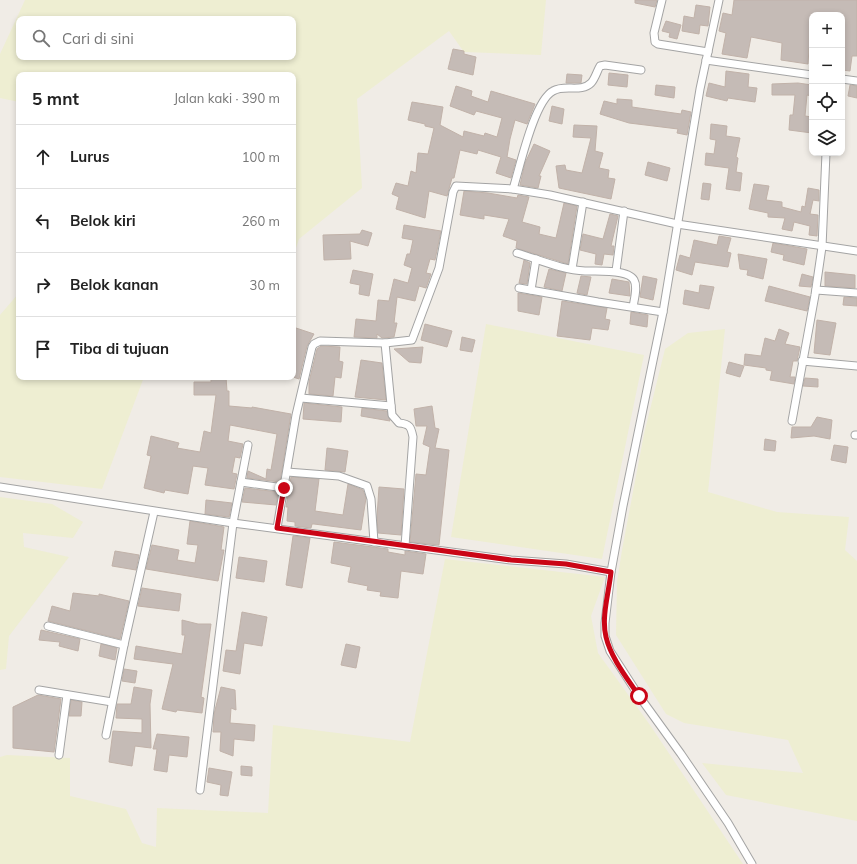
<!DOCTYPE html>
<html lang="id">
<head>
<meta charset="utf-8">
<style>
  body { margin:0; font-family:Mulish,sans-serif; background:#f6f6f6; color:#222 }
  .controls { position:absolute; right:12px; top:12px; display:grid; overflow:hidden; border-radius:8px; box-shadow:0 2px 6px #0003 }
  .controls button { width:36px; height:36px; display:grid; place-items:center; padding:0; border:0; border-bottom:1px solid #e0e0e0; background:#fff; color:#222; font:20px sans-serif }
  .stop { position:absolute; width:12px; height:12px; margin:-9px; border:3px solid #ca0516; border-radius:50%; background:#fff }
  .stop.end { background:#ca0516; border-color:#fff; box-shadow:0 1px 4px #0008 }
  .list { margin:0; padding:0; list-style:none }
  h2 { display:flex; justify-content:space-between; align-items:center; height:52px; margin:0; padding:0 16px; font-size:17px }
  h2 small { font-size:13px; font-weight:400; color:#767676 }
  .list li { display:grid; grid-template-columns:26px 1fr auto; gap:12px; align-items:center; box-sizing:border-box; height:64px; padding:0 16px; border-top:1px solid #e0e0e0 }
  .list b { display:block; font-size:15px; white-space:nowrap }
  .list em { font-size:13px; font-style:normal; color:#767676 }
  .icon { flex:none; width:22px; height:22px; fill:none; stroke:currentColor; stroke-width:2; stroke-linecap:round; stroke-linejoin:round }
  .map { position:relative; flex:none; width:857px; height:864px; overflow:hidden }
  .search { position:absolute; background:#fff; box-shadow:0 2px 6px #0003; left:16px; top:16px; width:280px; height:44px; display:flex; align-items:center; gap:10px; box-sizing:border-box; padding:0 14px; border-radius:8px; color:#767676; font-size:15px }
  .panel { position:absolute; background:#fff; box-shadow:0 2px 6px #0003; left:16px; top:72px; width:280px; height:308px; border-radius:8px }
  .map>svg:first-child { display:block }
  .farmland { fill:#eeeed2; fill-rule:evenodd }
  .building { fill:#c5bbb6; stroke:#c1b2a9 }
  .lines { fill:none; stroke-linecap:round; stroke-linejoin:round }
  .minor-casing { stroke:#a4a4a4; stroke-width:9 }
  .minor { stroke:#fff; stroke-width:7 }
  .route { stroke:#ca0516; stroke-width:5 }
</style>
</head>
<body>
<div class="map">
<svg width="857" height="864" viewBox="0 0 857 864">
  <rect width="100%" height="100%" fill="#f0ece6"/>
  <g class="farmland">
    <path d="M25,0H546L541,55L464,52L449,31L357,99L362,188L299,239L293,257V75H19V102L0,98V54ZM19,19H293V57H19Z"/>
    <path d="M19,293V377H144L102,489L0,477V315Z"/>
    <path d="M486,324L644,355L602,559L451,537Z"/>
    <path d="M725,329L708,492L777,512L849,517L845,550L857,561V821L726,795L702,763L803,773L788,740L684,723L666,714L616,635L617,582L622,550L644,434L665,349L688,333Z"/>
    <path d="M0,497L52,504L83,522L73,538L23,533L24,547L69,557L9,636L6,669L0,670Z"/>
    <path d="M445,559L605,577L591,616L598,653L650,725L743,864H0V757L7,755L70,758V796L126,809L142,843L156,847L157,808L268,813L273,725L410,742Z"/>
  </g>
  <g class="building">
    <path d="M635,0H657L655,7L635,3Z"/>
    <path d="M734,0H857V56H852L850,71L842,70V15H812V48H809L808,64L781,60L782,43L751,37L747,58L722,54L726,33L719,31L723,13L732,15Z"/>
    <path d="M696,5L710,7L708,26L700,25L699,34L682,31L684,16L694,18Z"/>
    <path d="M666,21L681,25L677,39L669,37L670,33L662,31Z"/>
    <path d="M453,49L464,51V54L476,57L473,75L448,69Z"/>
    <path d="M726,71L749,74L748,87L757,88L755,102L728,98L727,101L706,96L709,83L725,87Z"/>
    <path d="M609,73L628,75L627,87L608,85Z"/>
    <path d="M567,74L582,75L581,83H566Z"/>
    <path d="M798,83L812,85V96L807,95L805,116L812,117V133L789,130L790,115H793L795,95H772V84Z"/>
    <path d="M656,85L675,87L674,98L655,95Z"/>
    <path d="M850,85L857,86V98L848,96Z"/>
    <path d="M456,86L472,91L471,96L488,102L491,91L535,104L527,124L515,120L510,139L507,157L516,160L511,178L496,173L501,157L478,150L477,154L460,150L454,178H452L447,196L429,191L425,218L396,209L399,197L392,194L396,183L408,186L411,171L416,173L418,153L428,154L434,128L425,126V124L408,120L412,102L443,107L440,125L463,137L464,131L484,136L485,133L497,137L502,118L476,111L474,115L450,106Z"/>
    <path d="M617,99L632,100V107L681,114L682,110L691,112L687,135L677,133L678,129L629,123L600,114L604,101L617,104Z"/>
    <path d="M552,106L564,109L562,124L549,121Z"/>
    <path d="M711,124L727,126L726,136L740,138L736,157L738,158L736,172L742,173L740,191L726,189L729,168L705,165L706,153L714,154L716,140L710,139Z"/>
    <path d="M574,125L597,126L595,151L603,153L599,168L609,170L608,178L615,179L611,199L559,188L556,166L565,165L566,170L582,173L591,138L573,137Z"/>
    <path d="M534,144L550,151L539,176H541L538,188L520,185L525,163Z"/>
    <path d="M648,162L670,168L667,181L645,175Z"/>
    <path d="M703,183L711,184L709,200L701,199Z"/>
    <path d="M754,184L769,186L766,200L782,202V207L801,212L802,206L805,207L808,188L819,190V201L813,200L810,214L818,215L817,236L809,235L810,226L794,222L792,231L782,229L785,218L768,217V213L749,209Z"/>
    <path d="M464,191L488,193L517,198L518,195L529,197L522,222L540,227L539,234L556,238L564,203L577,206L568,264L516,248L517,241L503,236L509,219L484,215V219L460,215Z"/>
    <path d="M610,214L618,216L611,246H614L613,255L604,254L602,265L595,264L596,254L580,250L583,234L603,239Z"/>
    <path d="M404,225L441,231L435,260L430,259L426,273L431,274L426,288L419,286L415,301L397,297L394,323H397L394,337L382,338L377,334V338L354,337L356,319L376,321L378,300L389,301L394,279L408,283L412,268L404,265L407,254H410L413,240L402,238Z"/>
    <path d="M362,230L372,233L368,246L350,241L351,259L324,260L323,235L360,234Z"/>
    <path d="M719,236L731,238L727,252L731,253L728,267L695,262L692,275L676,270L680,255L690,258L694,240L717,245Z"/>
    <path d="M773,243L807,249L804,265L783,260L784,255L771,252Z"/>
    <path d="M738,254L767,259L763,279L747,275L748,270L740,269Z"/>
    <path d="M524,260L530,263L527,284L519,283Z"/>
    <path d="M549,269L566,273L562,291L544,287Z"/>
    <path d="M353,270L373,274L369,296L359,294L360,285L350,283Z"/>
    <path d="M825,272L855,275V288L825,286Z"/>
    <path d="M802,274L813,277L811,287L799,286Z"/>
    <path d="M581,276L591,277L587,295L577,293Z"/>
    <path d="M643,276L657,279L653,300L640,297Z"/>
    <path d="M612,279L629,282L630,296L609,293Z"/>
    <path d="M700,285L714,287L709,309L683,304L685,290L699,293Z"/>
    <path d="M769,286L810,297L807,311L765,301Z"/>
    <path d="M518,293L542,297L539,315L518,311Z"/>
    <path d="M844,297L857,298V306L843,305Z"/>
    <path d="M562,301L607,308L605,319L610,320L608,330L592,328L590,340L557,336Z"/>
    <path d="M631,312L648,315L647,327L630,324Z"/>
    <path d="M817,320L836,323L830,355L814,353Z"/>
    <path d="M425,324L452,331L447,347L421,340Z"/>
    <path d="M293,327L314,334L307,346L299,379L293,377Z"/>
    <path d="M779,329L789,333L785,344L800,347L797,361H793L790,377H795L794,384L770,380L772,371L766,370V368L744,365L745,354L761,356L765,338L775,341Z"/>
    <path d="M462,337L475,340L472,352L460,350Z"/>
    <path d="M321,346L340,347L339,361L343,362L341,378L335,377L333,396L309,394V382L317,349Z"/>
    <path d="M423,347L421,363L409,362L394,349Z"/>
    <path d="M361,360L382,363L386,400L355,397Z"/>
    <path d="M729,362L744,366L740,377L726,373Z"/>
    <path d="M211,377H226L227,391H229V406L252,408V407L291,414L280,482L247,478L248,471L266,479L267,469L271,470L277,434L230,425L228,441L243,444L240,458L235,457L232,473L237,474L234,489L205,485L208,468L193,466L188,494L165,490L164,493L144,488L151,456L147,455L151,436L179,443L177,448L200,452L204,431L211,433L216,395H194V382H211Z"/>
    <path d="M805,378L818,379V387L803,386Z"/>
    <path d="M304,403L342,407L341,422L303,419Z"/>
    <path d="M432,406L435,428L439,429L435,448L449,450L439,545L410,542L416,474L426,475L430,447L423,444L427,426H416L414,409Z"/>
    <path d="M362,408L387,411L390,421L361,416Z"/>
    <path d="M817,417L832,420L830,439L814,436L791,438L792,427H811Z"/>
    <path d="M765,439L776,441L775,451L764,450Z"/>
    <path d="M834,445L848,447L846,463L831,460Z"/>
    <path d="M327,448L348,451L345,472L325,470Z"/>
    <path d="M291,477L319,479L315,511L343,515L348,484L363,490L366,498L361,530L314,524H312L311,528L295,526V522L287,521L288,507H286Z"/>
    <path d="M379,487L404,489L401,535L378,533L377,517Z"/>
    <path d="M245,488L278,492L276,505L242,502Z"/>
    <path d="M206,500L232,503L229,517L205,514Z"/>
    <path d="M190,521L224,527L221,550H224L218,581L146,569L152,545L179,550L177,560L195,563L198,545L187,544Z"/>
    <path d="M293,536L310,538L302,588L286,585Z"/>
    <path d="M334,542L388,549V552L405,555V551L426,554L423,574L401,571L398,598L380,596L381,592L367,590L368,586L348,582L351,567L331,563Z"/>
    <path d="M115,551L139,555L136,570L112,566Z"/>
    <path d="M239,557L267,561L264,582L236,578Z"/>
    <path d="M142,588L181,594L179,611L138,606Z"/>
    <path d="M73,593L99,596V594L129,601L120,639L48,621L52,606L70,611Z"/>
    <path d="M242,612L267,617L262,646L244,643L240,674L223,671L226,650L236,651Z"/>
    <path d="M182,620L198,624H211L201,697L204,698L202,713L177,710L176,712L162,709L173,664L134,659L136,646L182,654L185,635H182Z"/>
    <path d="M41,630L80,639L78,651L59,646L60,642L39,640Z"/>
    <path d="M101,644L117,648L115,660L99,656Z"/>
    <path d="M346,644L360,647L356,668L341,665Z"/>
    <path d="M124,669L137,671L135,683L122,681Z"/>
    <path d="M134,687L152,690L150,704L151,748L135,746L132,766L109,762L113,731L142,733V719L116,718L117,704H131Z"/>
    <path d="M221,687L235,690L236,710L231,708L230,723L255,725L254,741L234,739L233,756L220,751L221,732H213L214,714Z"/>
    <path d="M38,695L61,699L54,752L13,748V707Z"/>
    <path d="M71,700L82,702L81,716H69Z"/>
    <path d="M157,734L189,737L187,757L169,755L167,772L154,770L157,749H153Z"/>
    <path d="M241,766L252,767V776L241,775Z"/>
    <path d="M209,768L232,772L228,796L220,795L221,785L207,782Z"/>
  </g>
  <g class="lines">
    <g class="minor-casing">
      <g id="minor">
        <path d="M662,0L654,33L655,42L658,44L708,52"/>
        <path d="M719,0L700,89L663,312L623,506L611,572L605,623V636L610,651L639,696L681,754L728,823L752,864"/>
        <path d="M706,60L812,75"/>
        <path d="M842,79L857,81"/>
        <path d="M513,189C520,167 534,101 553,91C565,84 581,93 591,83C595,79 597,71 600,66L605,65L641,70"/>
        <path d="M517,253C538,259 562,270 585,271C596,271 628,269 634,280C638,287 634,300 633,307"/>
        <path d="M572,269L583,202"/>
        <path d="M616,271L624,211"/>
        <path d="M519,288L598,302L663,312"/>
        <path d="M531,290L536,259"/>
        <path d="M816,290L857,293"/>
        <path d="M385,343L392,415L399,423C410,424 411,427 413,437L405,546"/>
        <path d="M802,361L857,366"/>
        <path d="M301,398L391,406"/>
        <path d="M792,421L815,295L822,247L826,153"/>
        <path d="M855,435H857"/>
        <path d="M287,472L339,476L367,486L371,499L374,542"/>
        <path d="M241,482L284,488"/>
        <path d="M0,487L233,523L511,560L566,564L611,572"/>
        <path d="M277,528L296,415L312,347L314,344L320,341L385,343L412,340L439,268L453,192L456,186L513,189L550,195L677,224L857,251"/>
        <path d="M48,626L124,645"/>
        <path d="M39,690L112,702"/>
        <path d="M106,735L124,645L154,512"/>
        <path d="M59,755L67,695"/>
        <path d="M200,790L233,523L248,445"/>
      </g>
    </g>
    <use href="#minor" class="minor"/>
  </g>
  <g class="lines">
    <path class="route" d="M284,488L277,528L511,560L566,564L611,572C609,592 601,617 606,637C611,658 627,678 639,696"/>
  </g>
</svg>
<div class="controls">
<button>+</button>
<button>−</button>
<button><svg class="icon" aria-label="locate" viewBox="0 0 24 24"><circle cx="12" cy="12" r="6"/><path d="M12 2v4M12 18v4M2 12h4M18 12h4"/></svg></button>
<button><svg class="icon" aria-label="layers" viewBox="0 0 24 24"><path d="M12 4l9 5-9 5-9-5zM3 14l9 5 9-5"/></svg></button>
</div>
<div class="stop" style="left:639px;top:696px"></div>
<div class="stop end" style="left:284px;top:488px"></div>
<div class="search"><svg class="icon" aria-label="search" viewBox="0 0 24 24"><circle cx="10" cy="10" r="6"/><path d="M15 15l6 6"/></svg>Cari di sini</div>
<section class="panel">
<h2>5 mnt<small>Jalan kaki · 390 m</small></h2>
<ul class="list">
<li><svg class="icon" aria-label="ahead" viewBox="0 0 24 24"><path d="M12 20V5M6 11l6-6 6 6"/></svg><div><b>Lurus</b></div><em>100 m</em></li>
<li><svg class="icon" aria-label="left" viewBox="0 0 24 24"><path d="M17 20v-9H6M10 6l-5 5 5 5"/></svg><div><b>Belok kiri</b></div><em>260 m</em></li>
<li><svg class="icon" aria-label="right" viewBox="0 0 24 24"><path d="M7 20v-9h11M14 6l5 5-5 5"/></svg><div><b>Belok kanan</b></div><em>30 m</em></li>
<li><svg class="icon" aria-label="arrive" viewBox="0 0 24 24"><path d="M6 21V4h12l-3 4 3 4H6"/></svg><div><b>Tiba di tujuan</b></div></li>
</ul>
</section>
</div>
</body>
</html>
